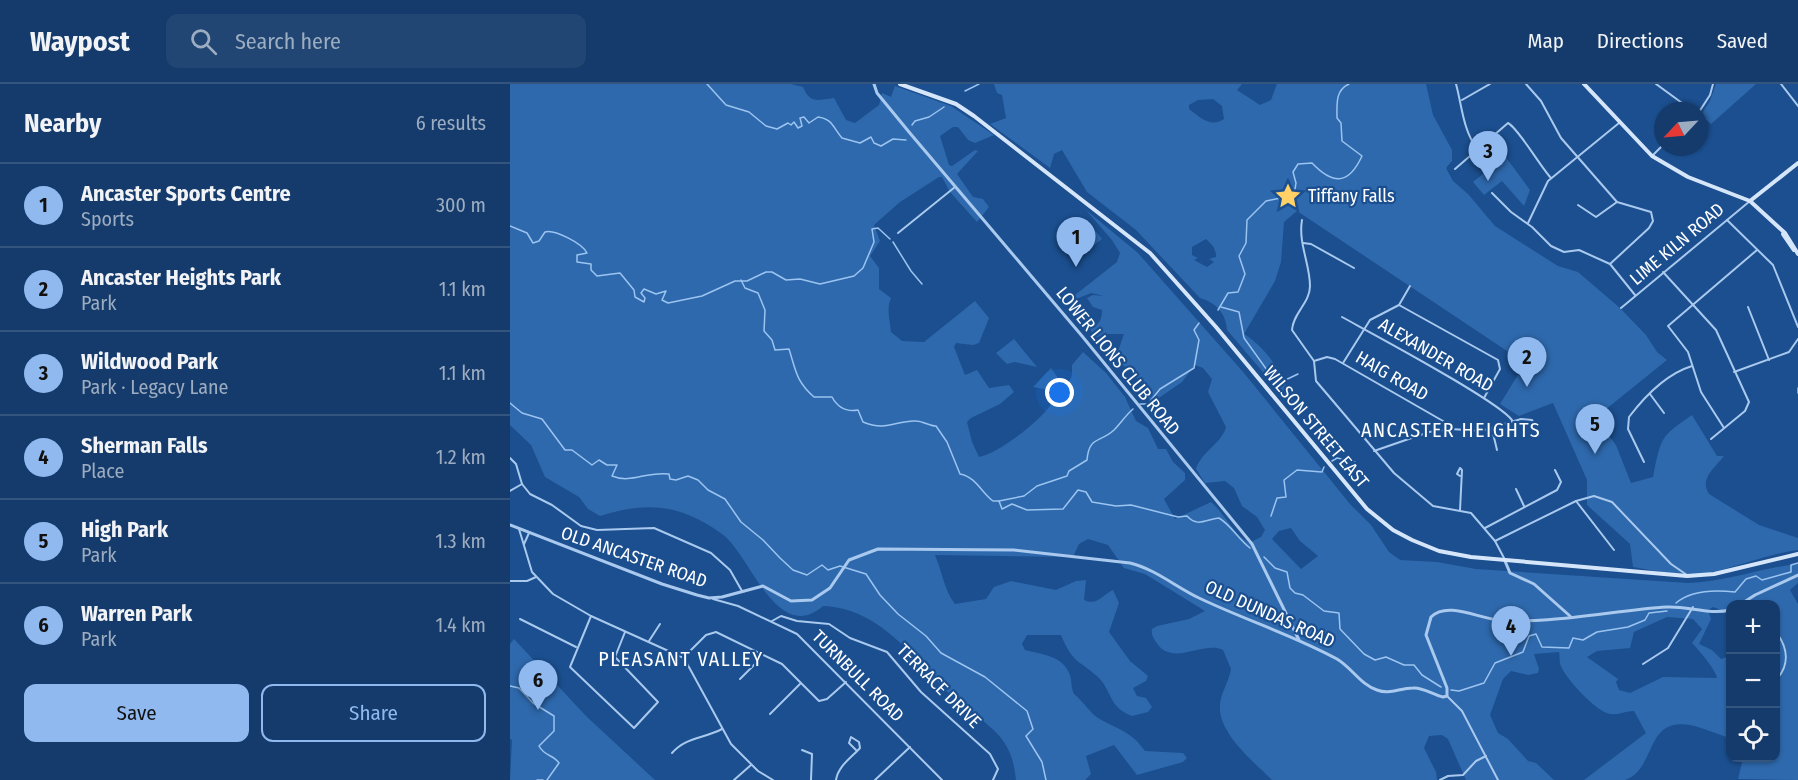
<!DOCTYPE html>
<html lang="en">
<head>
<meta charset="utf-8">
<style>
  body { margin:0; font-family:"Fira Sans Condensed",sans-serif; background:#214673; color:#f1f3f6 }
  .controls { position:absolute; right:18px; bottom:18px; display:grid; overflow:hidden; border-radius:12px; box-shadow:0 2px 4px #0004 }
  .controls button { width:54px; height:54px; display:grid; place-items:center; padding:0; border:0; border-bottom:2px solid #33557e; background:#143b6b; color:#f1f3f6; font:30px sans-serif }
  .compass { position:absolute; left:1144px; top:18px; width:54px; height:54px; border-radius:50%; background:#143b6b; box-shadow:0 2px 4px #0004; rotate:244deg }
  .you { position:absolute; left:550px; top:309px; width:21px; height:21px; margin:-15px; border:4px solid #fff; border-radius:50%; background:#1a73e8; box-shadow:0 0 0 9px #1a73e833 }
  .badge { display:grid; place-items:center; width:39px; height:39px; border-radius:50%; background:#90b9f0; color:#111; font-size:20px; font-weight:700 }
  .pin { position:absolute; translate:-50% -50px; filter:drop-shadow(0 2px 3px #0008) }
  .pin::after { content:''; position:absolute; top:32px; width:21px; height:18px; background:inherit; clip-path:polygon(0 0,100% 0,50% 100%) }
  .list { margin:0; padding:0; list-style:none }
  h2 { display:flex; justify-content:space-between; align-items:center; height:78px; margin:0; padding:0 24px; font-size:26px }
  h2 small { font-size:20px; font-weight:400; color:#9dadc1 }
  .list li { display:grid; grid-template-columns:39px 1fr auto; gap:18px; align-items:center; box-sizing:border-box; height:84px; padding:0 24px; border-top:2px solid #33557e }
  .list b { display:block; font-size:22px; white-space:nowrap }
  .list p { margin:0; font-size:20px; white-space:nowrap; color:#9dadc1 }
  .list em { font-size:20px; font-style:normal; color:#9dadc1 }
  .actions { display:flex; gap:12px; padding:18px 24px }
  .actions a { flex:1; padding:14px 0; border:2px solid #90b9f0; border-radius:12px; text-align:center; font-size:21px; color:#90b9f0 }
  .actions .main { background:#90b9f0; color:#111 }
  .icon { flex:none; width:33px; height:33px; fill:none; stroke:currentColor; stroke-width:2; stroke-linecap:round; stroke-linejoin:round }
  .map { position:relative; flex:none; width:1288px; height:696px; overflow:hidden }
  header { display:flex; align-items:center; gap:36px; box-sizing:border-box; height:84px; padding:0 30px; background:#143b6b; border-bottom:2px solid #33557e }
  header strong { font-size:28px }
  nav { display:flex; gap:33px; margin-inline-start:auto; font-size:21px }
  .search { width:420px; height:54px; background:#214673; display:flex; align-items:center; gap:15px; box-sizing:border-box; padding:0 21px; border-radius:12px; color:#9dadc1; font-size:22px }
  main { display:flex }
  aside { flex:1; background:#143b6b }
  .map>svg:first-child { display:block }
  .green { fill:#2e69ad; fill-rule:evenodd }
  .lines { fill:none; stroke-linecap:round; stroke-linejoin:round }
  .stream { stroke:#9cc4f0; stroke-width:1.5 }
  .minor { stroke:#a9c9ee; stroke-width:2 }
  .tertiary { stroke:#a9c9ee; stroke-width:3 }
  .secondary { stroke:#d6e6fa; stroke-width:4 }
  .labels { text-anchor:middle; stroke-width:4.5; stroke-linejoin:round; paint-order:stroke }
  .poi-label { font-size:18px; fill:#fff; stroke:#1b4f8f; text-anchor:start }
  .street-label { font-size:18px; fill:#fff; stroke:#1b4f8f }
  .neighbourhood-label { font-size:20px; letter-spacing:1.5px; fill:#fff; stroke:#1b4f8f }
</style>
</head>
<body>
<header>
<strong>Waypost</strong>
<div class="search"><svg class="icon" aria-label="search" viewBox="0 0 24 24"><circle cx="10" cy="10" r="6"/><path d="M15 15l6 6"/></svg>Search here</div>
<nav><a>Map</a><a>Directions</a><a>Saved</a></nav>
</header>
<main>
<aside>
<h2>Nearby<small>6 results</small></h2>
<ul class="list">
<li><span class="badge">1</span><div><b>Ancaster Sports Centre</b><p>Sports</p></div><em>300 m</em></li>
<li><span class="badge">2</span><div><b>Ancaster Heights Park</b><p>Park</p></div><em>1.1 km</em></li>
<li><span class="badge">3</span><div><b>Wildwood Park</b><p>Park · Legacy Lane</p></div><em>1.1 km</em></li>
<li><span class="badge">4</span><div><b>Sherman Falls</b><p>Place</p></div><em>1.2 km</em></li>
<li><span class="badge">5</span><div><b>High Park</b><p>Park</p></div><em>1.3 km</em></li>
<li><span class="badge">6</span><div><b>Warren Park</b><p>Park</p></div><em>1.4 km</em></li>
</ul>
<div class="actions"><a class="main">Save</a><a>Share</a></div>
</aside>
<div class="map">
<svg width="1288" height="696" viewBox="0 0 1288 696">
  <rect width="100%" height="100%" fill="#1b4f8f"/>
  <g class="green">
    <path d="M0,0H281L293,3C300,20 307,16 324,14L336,36L345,39L369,21L372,9L381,13L385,2L441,22L484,51L465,59L458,56L448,43H443L430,52L439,81L442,82L465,66L468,67L447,90L463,113L473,115L479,123L467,138L440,108L432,93H429L390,118L364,141L370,157L360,172L369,184V205L381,214C376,226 380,235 381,248L392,257L414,258L465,217L479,234L469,259L463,261L446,259L444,263L455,291L467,286L479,304L499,301L504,308L490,320L461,334L457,338L462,358L469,373C489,370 539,331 546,312L545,307L523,303L541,284L553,301C563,296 562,292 562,281L573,268L596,289L615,313L626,337L638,344L648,365H656L663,378L675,389V396L654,415L665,435L701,418C716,431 722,449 739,459L751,453L755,446L747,433L732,422L724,404L715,397L695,399L686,385C691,368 712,359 716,343L698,308L702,295L693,284L685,281L672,298L643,318C633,312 632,303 627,294C622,285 611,283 606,273L614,250H596L585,254L580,245C589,241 592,236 592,226L583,223L577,214L583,211L594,212L581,209L566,215L565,211L607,178L610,169L602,156L576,126L628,169L734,289L840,420L861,441L879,468L890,476L927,478L966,485L1178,499C1216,498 1250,484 1288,480V499L1280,506L1288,520V696L1228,695L1233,674H1266V520H1220V529L1203,523L1198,526L1201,535L1189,560L1202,566L1211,575L1220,572V654C1207,650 1194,644 1180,641C1134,633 1147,685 1115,696C1104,696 1085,696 1074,696L1136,649L1124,627C1116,627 1109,631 1101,630C1087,629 1056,595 1051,582C1049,578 1050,573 1049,568L1024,570L1029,585L1028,589L1018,591L1001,587L993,595L980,631L988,649L998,655L1018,677L1026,679L1044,696H956L938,655L932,651L919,652L914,664L926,688L927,696H762C744,678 707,649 710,620C711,609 719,597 721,585L713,566C693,556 662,584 646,558C643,553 641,551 642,545L647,542L679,535L695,527L635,490L614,484L598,461L578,455L569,460L563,473L425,471C432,487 434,506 445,520L476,515L484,503L501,497L546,506L566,497L576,496L574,516C587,522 591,512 603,506L609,519L599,548L620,577L638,592L636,597L623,604L627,612L636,614L642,623L638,628L622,632C598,623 603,608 588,593C568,575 563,580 551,551H517L512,560L515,566C531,570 554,572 560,591C562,598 561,604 564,610C573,617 580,629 588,634C609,646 621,647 635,667L673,669L677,674L673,678L627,691L604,661L576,672L581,690L575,696H506C504,679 501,667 491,654C482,642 457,625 445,615C406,578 372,524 313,522C267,562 240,470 212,450C170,420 138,417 90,432L78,425L69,413L35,393L21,361L0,341ZM781,444L790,457L808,472L791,485L762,455L769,447ZM1157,533L1183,535L1192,545L1182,559C1188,565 1206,586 1207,594L1153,593L1120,609L1109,606L1106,598L1108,595L1077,573L1087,567L1120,564L1124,548Z"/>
    <path d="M484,0H732L727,6L750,21L761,16L767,0H916L923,31L942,66V77L936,84L943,97L958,110L985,142L1048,182L1068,188L1110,224L1136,251L1147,268L1157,276L1095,326L1094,345L1106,361L1121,399L1143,393C1151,355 1149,353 1182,331L1207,372H1214C1205,384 1189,394 1199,410L1249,441L1288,454V466C1257,470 1228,483 1197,489C1174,493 1146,487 1123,483L1120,460L1077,421V396L1043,319L1009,332L990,320L1014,281L1021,286L1015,279L787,127L774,138L771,178L765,197L734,250C762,268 776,296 786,327L717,246C716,229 706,219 690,214L626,146L577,108L552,66L544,70L540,84L480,40L496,34L492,11L487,9ZM703,15L712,22L714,35C701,44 691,34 679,25V21L688,16ZM696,155C702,161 706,164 706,173L699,175L704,178L697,183L684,176L688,174L682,171V163Z"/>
    <path d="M1206,0H1246L1201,40L1191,31L1200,17Z"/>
    <path d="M995,72L1020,106L1014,122L992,97L974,111L963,98Z"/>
    <path d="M579,139L592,155L567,173L554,157Z"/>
    <path d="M504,255L527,283L505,278L497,280L486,269Z"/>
    <path d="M4,555L76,632L145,696H0L2,656L0,655V560Z"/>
  </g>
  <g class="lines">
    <g class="stream">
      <path d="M197,0L216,21L239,28L256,42L267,45L278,39L281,41L284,38L288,44L292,42L290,34L294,33L299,39L308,33C323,35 323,44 332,54L350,59L361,53L364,59L371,62L383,55L396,56"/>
      <path d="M455,7L469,0"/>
      <path d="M402,41L405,37L419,33L434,23"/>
      <path d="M0,142L17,149L23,159L29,157L35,148C44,145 72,159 77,169L67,171V178L81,180V186L87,192L110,189L124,206L125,213L134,218L135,214L131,209L134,205L146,210L156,207L152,216L158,219L192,212L225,197H237L256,188H262L276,196L290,195L310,200L344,192L353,184L364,158L362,145L368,144L380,155"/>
      <path d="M383,158L401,187L412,200"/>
      <path d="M231,196L235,204L248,209L255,226L254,247L262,256L265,266L279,265C286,287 286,297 304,313H322C328,324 337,328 348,326L353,338C377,348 386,336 406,337C413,337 419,342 426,342L437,358L450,390C466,393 471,408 483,417H489L492,425L502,420L517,426L553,425L568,406L576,408L582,418L606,422L621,421L668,433L677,432C688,444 696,435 709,434C722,442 728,455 740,464"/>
      <path d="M711,223L729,228L734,254L767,300L788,290"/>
      <path d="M708,226L718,209L728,208L735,190L729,172L736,159L737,136L756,117L784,111L786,99L783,88L788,80L802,79C824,102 839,100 852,72L832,57L831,39L827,34C827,21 825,6 839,0"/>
      <path d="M1288,304V309"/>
      <path d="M0,319L12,329L32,335L55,366H62L82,381L89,376L97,381H107L102,392C122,400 135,387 159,390L160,395L166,396L178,392L188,396L198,406L215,415L231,438L253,456L270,474L283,486L297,491L312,481L318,486L330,482L356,490L370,511L388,530L416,552L431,569L475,593L517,627L523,645L516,652L532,678L536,696"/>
      <path d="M630,320H638L650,305L684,284L689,256L684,246L689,239"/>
      <path d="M822,377L827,374L845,378"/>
      <path d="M489,417L514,412L527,402L557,392L559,387L577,376C579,352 590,359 604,346C611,339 615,332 623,325"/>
      <path d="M761,432L767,414L776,413L774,396L787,386L812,388L814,383"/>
      <path d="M754,473L765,484L777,488L780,504L785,509L793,511L814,527L829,529L830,545L854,570L865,576L876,573L894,581H904L912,591L931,603"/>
      <path d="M1166,519C1181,506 1207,506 1225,508L1236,495L1246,492L1252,496L1281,488V481L1288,479"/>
      <path d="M0,602L9,604L23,619L44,632V647L29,662C34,672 44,671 49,679L37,696"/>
      <path d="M941,606L949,607L974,599L985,579L1013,568L1019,552L1026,550L1032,563L1059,564L1063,554L1073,556L1087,548L1118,543L1135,536L1139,529L1157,527"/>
      <path d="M27,696H33"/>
    </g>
    <g class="minor">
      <path d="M946,0C952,22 953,46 967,65"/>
      <path d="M1016,0L1031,17L1051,54L1107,118L1141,128L1143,137L1139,144L1100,180L1125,211"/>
      <path d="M1146,0L1183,27"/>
      <path d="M1271,0L1288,22"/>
      <path d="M952,16L980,0"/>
      <path d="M1189,28L1200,11L1203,0"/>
      <path d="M1142,72L1153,61"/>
      <path d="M945,85L998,39C1009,45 1029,81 1041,94"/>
      <path d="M982,109L1001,128L1022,143L1041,162L1054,168L1069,166L1100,180"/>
      <path d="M1068,121L1086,133L1107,118"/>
      <path d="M792,136C788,159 800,180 800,202C800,219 783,229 782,246L804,277L806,297L884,389L923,422L961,429L985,457L994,474"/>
      <path d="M1217,136L1263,181L1288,243"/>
      <path d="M1018,139L1038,97L1109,39"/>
      <path d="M388,149L445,103"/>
      <path d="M793,159L801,160L844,184"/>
      <path d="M1153,188L1206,246L1239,318L1235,327L1201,355"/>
      <path d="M889,221L988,276L990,285L974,314"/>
      <path d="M1238,223L1259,276"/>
      <path d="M1111,224L1240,117"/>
      <path d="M832,233C857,247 997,321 1003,338"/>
      <path d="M804,277L817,273L825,275L933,337L941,345"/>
      <path d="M833,279L860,236L889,221L900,202"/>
      <path d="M1224,288L1279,268L1288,255"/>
      <path d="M1140,310L1154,329"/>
      <path d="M1214,344L1191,308L1178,268L1158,242L1247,166"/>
      <path d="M982,345L987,366"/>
      <path d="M864,367L919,348L941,345L971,347L1011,335L1022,336L1029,349"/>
      <path d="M0,374L6,380L12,400L20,410L42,421L71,442L87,446L144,444L201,469L220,486L232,507"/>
      <path d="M1134,378L1118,345L1119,333C1135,312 1156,290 1182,282"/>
      <path d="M950,392L947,390L950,384L952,386L950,426"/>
      <path d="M1006,405L1014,422"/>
      <path d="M0,407L12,400"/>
      <path d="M1066,417L1104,466"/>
      <path d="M975,444L1047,406L1051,398L1045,386"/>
      <path d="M9,445L22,488L43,510L81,532L174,574L221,660L248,687L263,696"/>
      <path d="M985,457L1066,417L1084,412L1102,418L1161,480L1177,491"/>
      <path d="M14,460L19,449"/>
      <path d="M0,497H17L26,493"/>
      <path d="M203,515L228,522L287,550L432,696"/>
      <path d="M81,532L60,583L124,644L148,618L105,573L115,548"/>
      <path d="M10,535L66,563"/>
      <path d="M262,537L271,532L287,537L319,540L340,554L377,568L411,608L480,670L488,685L483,696"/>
      <path d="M1266,548C1278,564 1280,581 1266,596"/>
      <path d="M139,557L150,540"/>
      <path d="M174,573L196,551L206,548L272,580L309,617L317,615L336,598"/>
      <path d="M1133,580L1158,564L1183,523"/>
      <path d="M230,595L250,575L251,570"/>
      <path d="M937,612L952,627L988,696"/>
      <path d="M260,630L290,600"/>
      <path d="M292,666L302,670L301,696"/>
      <path d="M162,669C176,653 193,655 212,645"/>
      <path d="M224,696L241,681"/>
      <path d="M326,696C328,682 341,674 350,664L349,658L341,653L339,659L347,667"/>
      <path d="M365,696L400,663"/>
      <path d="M930,696L938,692L953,691L966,677L976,672"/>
    </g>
    <g class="tertiary">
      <path d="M364,0L367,9L399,48L572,252L742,460L789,556"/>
      <path d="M0,441L152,500L187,511L199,514L212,513L253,502L281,517L302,516L320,504L339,476L368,465L504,466L620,479C645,485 666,503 689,514C735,536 783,551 827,575C842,584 851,601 867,606C880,611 889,604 903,604C913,603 923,611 933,613L937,612V604L916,551L921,533C936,518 964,532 982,535C1034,542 1104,526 1157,523C1178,522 1200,531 1220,526"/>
      <path d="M995,477L1000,489L1024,500L1060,532"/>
      <path d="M1231,520L1245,511L1288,491"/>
    </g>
    <g class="secondary">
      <path d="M390,0L446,20L464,32L640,169L706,243L857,425L883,446L902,456L929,467L961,473L1177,492L1204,490L1288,470"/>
      <path d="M1074,0L1142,72L1178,93L1240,117L1275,149L1288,170"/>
      <path d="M1240,117L1288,79"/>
      <path d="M1273,150L1284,166"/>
    </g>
  </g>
  <defs>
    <g id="sight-bare" transform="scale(2.07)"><path d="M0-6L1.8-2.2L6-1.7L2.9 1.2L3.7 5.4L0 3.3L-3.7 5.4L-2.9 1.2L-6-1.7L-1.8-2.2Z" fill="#ffd166" stroke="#1b4f8f" stroke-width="2.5" paint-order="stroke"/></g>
  </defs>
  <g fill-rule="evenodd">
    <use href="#sight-bare" x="778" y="112"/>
  </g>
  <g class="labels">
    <g class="poi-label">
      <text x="798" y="118">Tiffany Falls</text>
    </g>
    <g class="street-label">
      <text transform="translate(1167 160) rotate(-40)" y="6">LIME KILN ROAD</text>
      <text transform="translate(926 271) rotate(30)" y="6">ALEXANDER ROAD</text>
      <text transform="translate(608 277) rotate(51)" y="6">LOWER LIONS CLUB ROAD</text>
      <text transform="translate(882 292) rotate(30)" y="6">HAIG ROAD</text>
      <text transform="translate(806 343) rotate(50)" y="6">WILSON STREET EAST</text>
      <text transform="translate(124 473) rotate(19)" y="6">OLD ANCASTER ROAD</text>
      <text transform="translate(760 530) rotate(24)" y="6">OLD DUNDAS ROAD</text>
      <text transform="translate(348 592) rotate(45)" y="6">TURNBULL ROAD</text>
      <text transform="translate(429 602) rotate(45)" y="6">TERRACE DRIVE</text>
    </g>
    <g class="neighbourhood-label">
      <text x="941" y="353">ANCASTER HEIGHTS</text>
      <text x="171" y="582">PLEASANT VALLEY</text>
    </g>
  </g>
</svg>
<div class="controls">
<button>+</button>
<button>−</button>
<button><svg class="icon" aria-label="locate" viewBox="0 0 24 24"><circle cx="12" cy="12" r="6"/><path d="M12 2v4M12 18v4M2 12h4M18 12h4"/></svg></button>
</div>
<svg class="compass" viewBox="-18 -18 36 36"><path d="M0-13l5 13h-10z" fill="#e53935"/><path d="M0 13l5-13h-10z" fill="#9dadc1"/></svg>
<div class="you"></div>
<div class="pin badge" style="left:566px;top:183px">1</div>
<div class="pin badge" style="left:1017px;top:303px">2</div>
<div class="pin badge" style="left:978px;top:97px">3</div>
<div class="pin badge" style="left:1001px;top:572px">4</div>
<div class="pin badge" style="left:1085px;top:370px">5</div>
<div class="pin badge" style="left:28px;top:626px">6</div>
</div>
</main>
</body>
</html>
